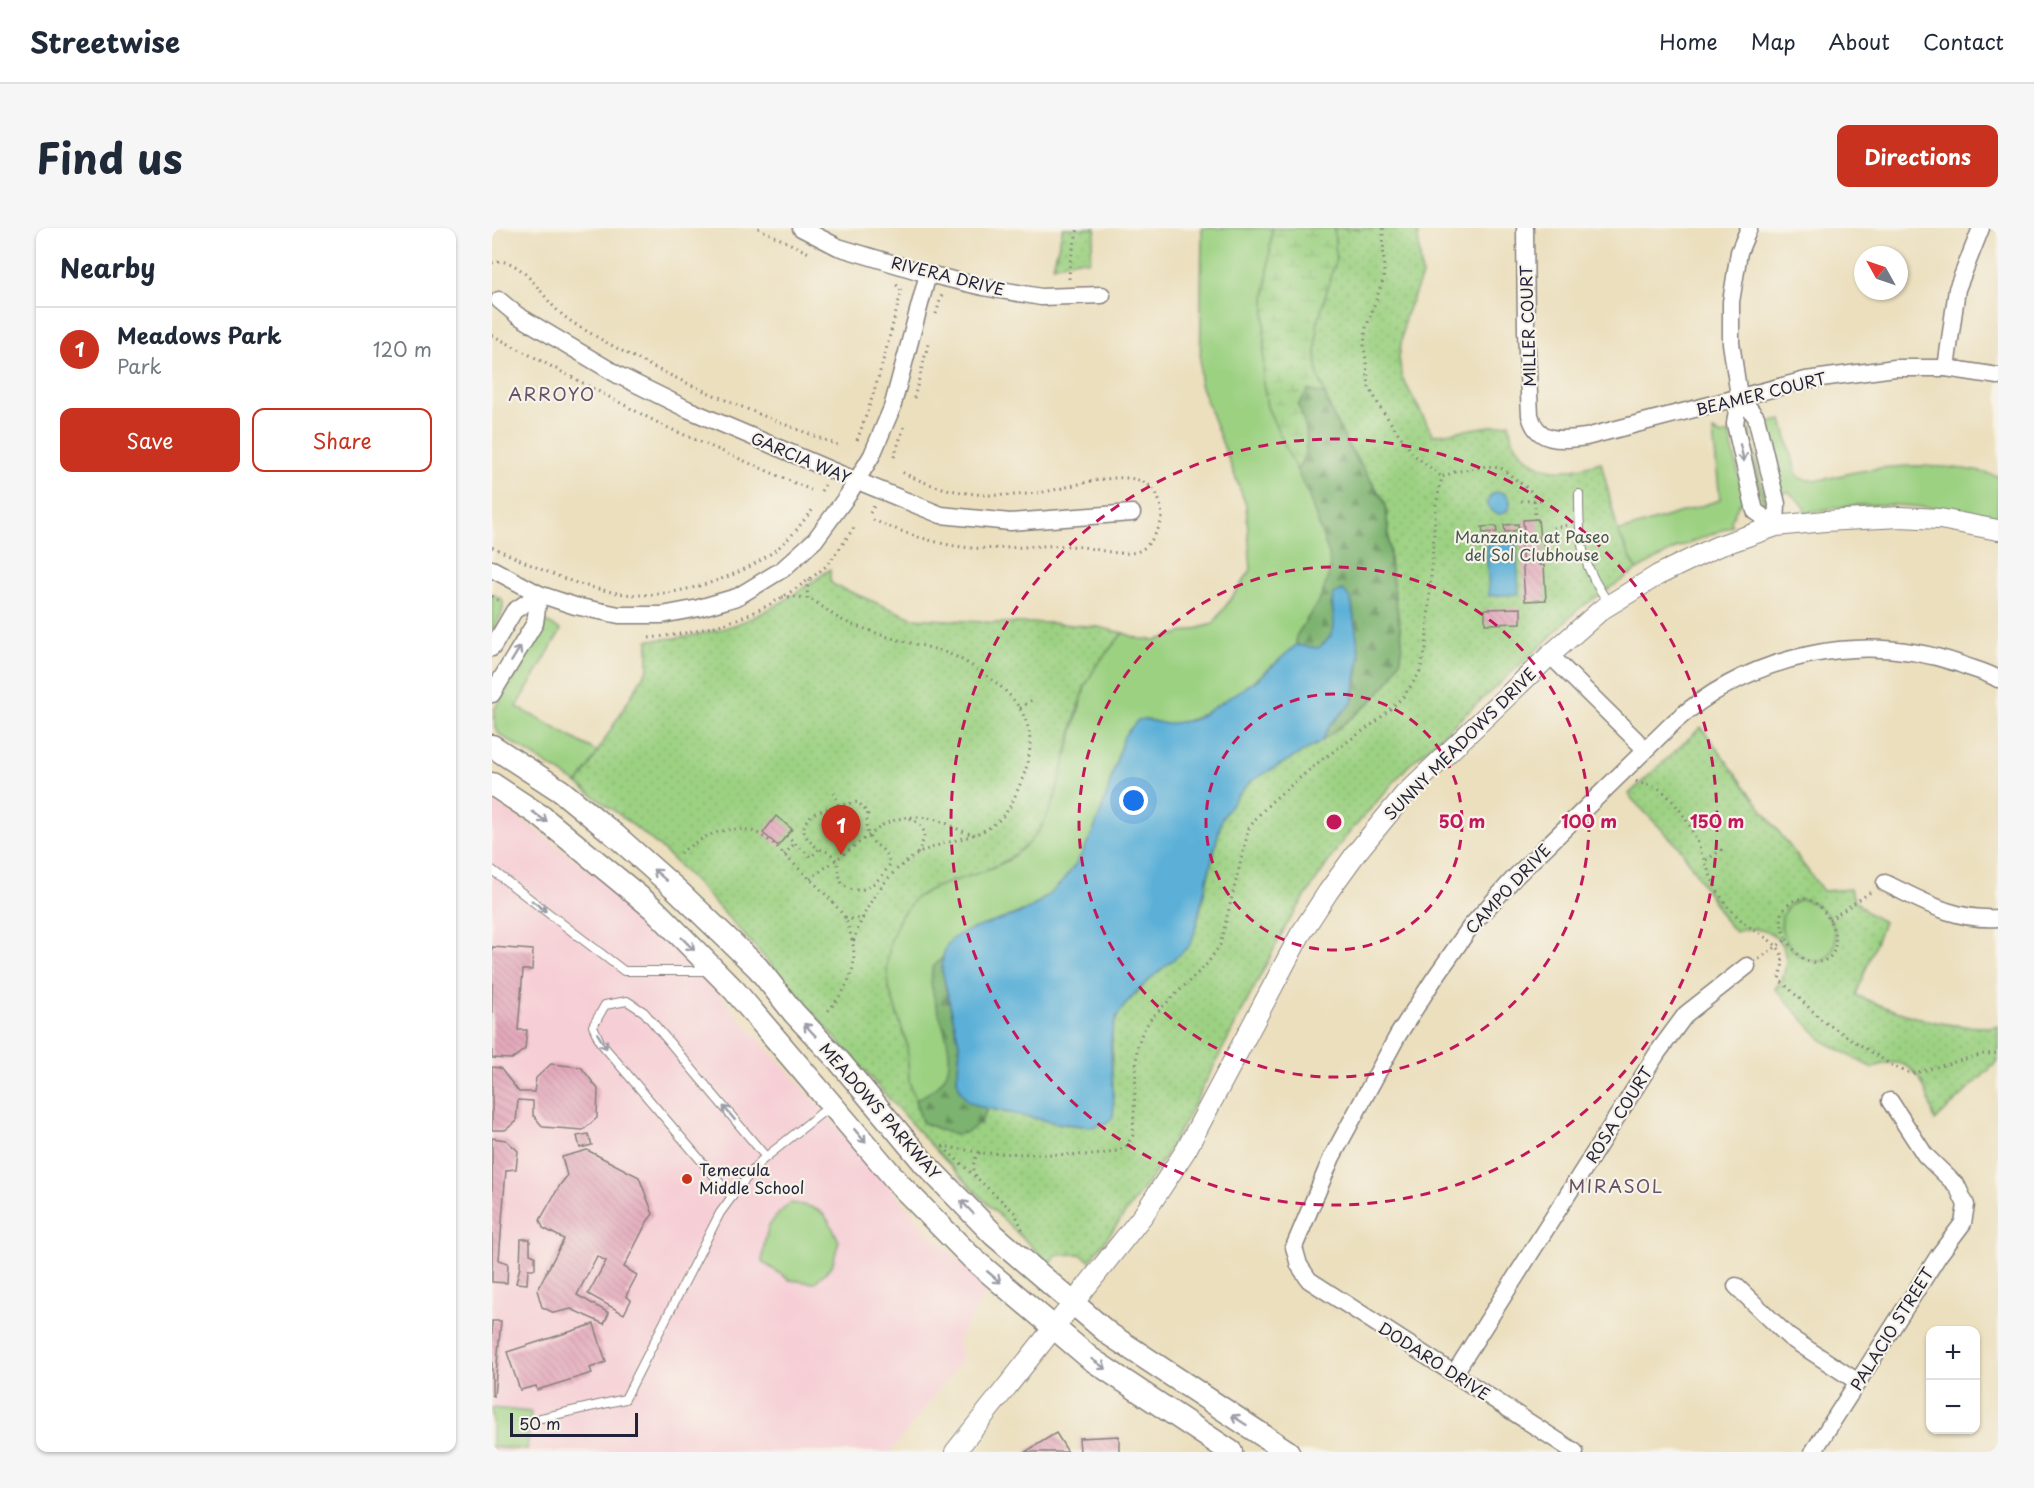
<!DOCTYPE html>
<html lang="en">
<head>
<meta charset="utf-8">
<style>
  body { margin:0; font-family:"Playpen Sans",sans-serif; background:#f6f6f7; color:#1f2937 }
  .controls { position:absolute; right:18px; bottom:18px; display:grid; overflow:hidden; border-radius:12px; box-shadow:0 2px 4px #0004 }
  .controls button { width:54px; height:54px; display:grid; place-items:center; padding:0; border:0; border-bottom:2px solid #e0e1e3; background:#fff; color:#1f2937; font:30px sans-serif }
  .compass { position:absolute; left:1362px; top:18px; width:54px; height:54px; border-radius:50%; background:#fff; box-shadow:0 2px 4px #0004; rotate:310deg }
  .scale { position:absolute; left:18px; bottom:15px; width:128px; box-sizing:border-box; padding-left:6px; border:3px solid #22223b; border-top:0; font-size:16px; line-height:21px; white-space:nowrap; color:#22223b; -webkit-text-stroke:4px #f7f3e8; paint-order:stroke }
  .you { position:absolute; left:642px; top:573px; width:21px; height:21px; margin:-15px; border:4px solid #fff; border-radius:50%; background:#1a73e8; box-shadow:0 0 0 9px #1a73e833 }
  .badge { display:grid; place-items:center; width:39px; height:39px; border-radius:50%; background:#c8321e; color:#fff; font-size:20px; font-weight:700 }
  .pin { position:absolute; translate:-50% -50px; filter:drop-shadow(0 2px 3px #0008) }
  .pin::after { content:''; position:absolute; top:32px; width:21px; height:18px; background:inherit; clip-path:polygon(0 0,100% 0,50% 100%) }
  .list { margin:0; padding:0; list-style:none }
  h2 { display:flex; justify-content:space-between; align-items:center; height:78px; margin:0; padding:0 24px; font-size:26px }
  h2 small { font-size:20px; font-weight:400; color:#747a83 }
  .list li { display:grid; grid-template-columns:39px 1fr auto; gap:18px; align-items:center; box-sizing:border-box; height:84px; padding:0 24px; border-top:2px solid #e0e1e3 }
  .list b { display:block; font-size:22px; white-space:nowrap }
  .list p { margin:0; font-size:20px; white-space:nowrap; color:#747a83 }
  .list em { font-size:20px; font-style:normal; color:#747a83 }
  .actions { display:flex; gap:12px; padding:18px 24px }
  .actions a { flex:1; padding:14px 0; border:2px solid #c8321e; border-radius:12px; text-align:center; font-size:21px; color:#c8321e }
  .actions .main { background:#c8321e; color:#fff }
  .map { position:relative; flex:none; width:1506px; height:1224px; overflow:hidden; border-radius:12px }
  header { display:flex; align-items:center; gap:36px; box-sizing:border-box; height:84px; padding:0 30px; background:#fff; border-bottom:2px solid #e0e1e3 }
  header strong { font-size:28px }
  nav { display:flex; gap:33px; margin-inline-start:auto; font-size:21px }
  .intro { display:flex; align-items:center; justify-content:space-between; box-sizing:border-box; height:144px; padding:0 36px }
  h1 { margin:0; font-size:42px }
  .button { padding:15px 27px; border-radius:12px; background:#c8321e; color:#fff; font-size:21px; font-weight:700 }
  main { display:flex; gap:36px; padding:0 36px }
  aside { flex:1; background:#fff; border-radius:12px; box-shadow:0 2px 4px #0004 }
  .map>svg:first-child { display:block }
  .built { fill:#f6cfd6 }
  .grass { fill:url(#grass-dots); stroke:#5f7a5e; stroke-width:1.5 }
  .forest { fill:url(#forest-firs); stroke:#506a56; stroke-width:1.5 }
  .wetland { fill:url(#wetland-marsh); stroke:#5f7a5e; stroke-width:1.5 }
  .garden { fill:#9cd182; stroke:#5f7a5e; stroke-width:1.5 }
  .water { fill:#5cb0d8; stroke:#3f698a; stroke-width:1.5 }
  .building { fill:url(#building-back-hatch) }
  .lines { fill:none; stroke-linecap:round; stroke-linejoin:round }
  .service-casing { stroke:#86807c; stroke-width:10 }
  .minor-casing { stroke:#86807c; stroke-width:19 }
  .tertiary-casing { stroke:#86807c; stroke-width:22 }
  .secondary-casing { stroke:#86807c; stroke-width:25 }
  .path { stroke:#86807c; stroke-width:3; stroke-dasharray:1.5 4.5; stroke-linecap:butt }
  .service { stroke:#fff; stroke-width:8 }
  .minor { stroke:#fff; stroke-width:16 }
  .tertiary { stroke:#fff; stroke-width:20 }
  .secondary { stroke:#fff; stroke-width:22 }
  .oneway { stroke:#9c9ca7 }
  .ring { fill:none; stroke:#c2185b; stroke-width:3; stroke-dasharray:10 8 }
  .poi-dot { fill:#c8321e; stroke:#f7f3e8; stroke-width:2 }
  .labels { text-anchor:middle; stroke-width:4.5; stroke-linejoin:round; paint-order:stroke }
  .street-label { font-size:16px; fill:#22223b; stroke:#f7f3e8 }
  .park-label { font-size:16px; fill:#475750; stroke:#f7f3e8 }
  .poi-label { font-size:16px; fill:#22223b; stroke:#f7f3e8; text-anchor:start }
  .neighbourhood-label { font-size:18px; letter-spacing:1.5px; fill:#665168; stroke:#f7f3e8 }
  .centre { fill:#c2185b; stroke:#f7f3e8; stroke-width:3 }
  .ring-label { font-size:18px; text-anchor:middle; font-weight:bold; fill:#c2185b; stroke:#f7f3e8; stroke-width:4.5; stroke-linejoin:round; paint-order:stroke }
</style>
</head>
<body>
<header>
<strong>Streetwise</strong>
<nav><a>Home</a><a>Map</a><a>About</a><a>Contact</a></nav>
</header>
<div class="intro"><h1>Find us</h1><a class="button">Directions</a></div>
<main>
<aside>
<h2>Nearby<small></small></h2>
<ul class="list">
<li><span class="badge">1</span><div><b>Meadows Park</b><p>Park</p></div><em>120 m</em></li>
</ul>
<div class="actions"><a class="main">Save</a><a>Share</a></div>
</aside>
<div class="map">
<svg width="1506" height="1224" viewBox="0 0 1506 1224">
  <defs>
    <pattern id="grass-dots" width="8" height="8" patternUnits="userSpaceOnUse" patternTransform="scale(1.5)"><rect width="8" height="8" fill="#9cd182"/><path d="M2 2h.1M6 6h.1" fill="none" stroke="#86b371" stroke-width="1.8" stroke-linecap="round"/></pattern>
    <pattern id="forest-firs" width="22" height="20" patternUnits="userSpaceOnUse" patternTransform="scale(1.5)"><rect width="22" height="20" fill="#7db370"/><path d="M5 1l3.5 6h-7zM16 11l3.5 6h-7z" fill="#66915d"/></pattern>
    <pattern id="wetland-marsh" width="20" height="14" patternUnits="userSpaceOnUse" patternTransform="scale(1.5)"><rect width="20" height="14" fill="#9cd182"/><path d="M1 5h8M5 5V1M11 12h8M15 12V8" fill="none" stroke="#86b371"/></pattern>
    <pattern id="building-back-hatch" width="6" height="6" patternUnits="userSpaceOnUse" patternTransform="scale(1.5)"><rect width="6" height="6" fill="#e3a9bb"/><path d="M-1 5l2 2M0 0l6 6M5-1l2 2" fill="none" stroke="#c291a2"/></pattern>
  </defs>
  <rect width="100%" height="100%" fill="#f7f3e8"/>
  <filter id="ink" filterUnits="userSpaceOnUse"><feTurbulence type="fractalNoise" baseFrequency=".0167" numOctaves="2"/><feDisplacementMap in="SourceGraphic" scale="12" xChannelSelector="R" yChannelSelector="G"/><feConvolveMatrix kernelMatrix="1 2 1 2 8 2 1 2 1" color-interpolation-filters="sRGB"/></filter>
  <filter id="wash" filterUnits="userSpaceOnUse"><feTurbulence type="fractalNoise" baseFrequency=".008" numOctaves="4" result="noise"/><feDisplacementMap in="SourceGraphic" scale="24" xChannelSelector="R" yChannelSelector="G"/><feGaussianBlur stdDeviation="1.35" result="paint"/><feColorMatrix in="noise" values="0 0 0 0 0 0 0 0 0 0 0 0 0 0 0 0 0 1.4 0 .05"/><feComposite in="paint" operator="in"/></filter>
  <g filter="url(#wash)">
    <rect width="100%" height="100%" fill="#ebdfbe"/>
    <path class="built" d="M0,573L46,603L109,652L182,717L345,898L435,1003L497,1060L466,1111L470,1132L399,1224H0Z"/>
    <g class="grass">
      <path d="M571,0H604L597,33L585,32L561,38Z"/>
      <path d="M842,0H925L930,48L913,89L907,130L910,149L941,207L1017,195C1018,206 1022,216 1030,225C1055,250 1078,243 1109,234L1126,304L1145,342L1085,382L1052,415L915,539L851,612L795,696L694,892L663,945L598,1033L588,1026L564,1027L558,1035C417,910 306,755 172,623C147,599 114,578 86,556L156,440V412C236,409 275,387 338,341V353L342,357L420,390L509,395H558L606,399L631,405C618,424 601,439 592,461C574,508 572,578 537,615C525,627 511,635 495,642L396,757L415,816L488,896L496,880C534,885 574,904 613,896L622,879L620,857V803L627,784L704,700L730,590L745,568L759,553L829,514L880,473L899,451V343L894,276L857,219L840,186L826,147L824,126L825,97L844,31Z"/>
      <path d="M1209,499L1331,663L1358,661C1364,678 1377,687 1392,694L1364,767C1408,787 1457,803 1506,798V833L1443,893C1433,859 1424,820 1380,840L1331,813L1283,761C1310,727 1283,690 1243,704L1232,691L1189,621L1140,571L1137,566Z"/>
    </g>
    <g class="forest">
      <path d="M816,161L833,166L840,186L857,219L894,276L899,343L910,410L909,431L899,451L880,473L829,514L838,497L860,475L864,457L868,430L859,371L839,376C845,396 844,408 826,420L804,417V408L829,369L837,327L817,269L804,243C820,220 816,203 806,177Z"/>
      <path d="M450,730L453,758L468,819L465,852L489,879L496,880C478,916 461,908 430,894L423,872C434,866 445,861 452,850C468,822 441,782 439,754C439,750 440,745 440,740Z"/>
    </g>
    <path class="wetland" d="M780,0H842L844,31L825,97L824,126L826,147L833,166L816,162L806,177C816,202 820,220 804,243L775,179L771,154L773,71Z"/>
    <g class="garden">
      <path d="M710,0H780L773,71L771,154L775,179L817,269L837,327L838,343L829,369L804,408V417C775,443 716,496 675,496C668,496 659,492 652,491L625,530L610,583L588,632L565,660L540,679L458,713L450,730L440,740C440,745 439,750 439,754C441,782 468,822 452,850C445,861 434,866 423,872L417,853L415,816L396,757L395,735L399,711L409,688L423,670L441,660L495,642L515,633L537,615L549,600L562,573L593,459L604,438L631,405L648,411L665,412L721,396L759,342L754,277L708,156Z"/>
      <path d="M1290,192L1305,248C1320,258 1347,247 1364,244C1406,235 1464,236 1506,248V290C1460,282 1415,275 1368,277C1349,278 1331,282 1313,285L1311,277L1297,264L1289,265L1271,196Z"/>
      <path d="M1253,200H1255L1257,202L1274,274L1271,275L1270,273Z"/>
      <path d="M1221,203L1229,208L1237,205L1253,273L1247,276L1239,293L1240,298L1185,320L1145,342L1126,304L1228,272Z"/>
      <path d="M0,366L10,371C14,383 6,393 0,403Z"/>
      <path d="M54,394L69,402L25,479L106,524L86,556L8,507L3,500L2,482Z"/>
      <path d="M1308,671C1336,674 1359,714 1330,733C1299,737 1269,687 1308,671Z"/>
      <path d="M298,975C331,979 333,984 347,1013L340,1038L322,1055L298,1052L270,1034C274,1001 273,997 298,975Z"/>
      <path d="M0,1180L39,1184L35,1222L0,1219Z"/>
    </g>
    <g class="water">
      <circle cx="1007" cy="275" r="11"/>
      <path d="M1024,310L1027,366L997,368L994,312Z"/>
      <path d="M851,362L859,371L868,430L860,475L838,497L829,514L759,553L745,568L730,590L701,710L697,718C674,740 624,772 620,804C616,832 624,861 621,889L613,896L599,899L565,895L489,879L475,873L468,862L465,852L468,819L450,742C450,732 451,720 459,712C475,698 519,692 540,679C600,642 612,571 632,508L646,492L652,491L674,496L702,492L765,452L804,417L826,420C853,401 837,390 841,366Z"/>
    </g>
    <g id="blocks">
      <g class="building">
        <path d="M1046,291L1048,312H1051L1053,329L1047,330V337H1052L1054,372L1033,373L1029,313H1033L1031,292Z"/>
        <path d="M1026,296L1027,302L1013,304L1012,297Z"/>
        <path d="M1004,298L1005,304L991,305L990,299Z"/>
        <path d="M1029,380V395L993,396V381Z"/>
        <path d="M284,588L300,601L286,618L271,605Z"/>
        <path d="M0,719L41,722L40,742H31L26,802H35L33,821L20,831L0,830Z"/>
        <path d="M59,836L89,839L106,861L105,890L91,902L51,899L41,887V873L26,872L24,894L13,902H0V839L8,840L27,864H42L44,850Z"/>
        <path d="M96,906L100,917L88,920L85,908Z"/>
        <path d="M0,910L14,912L26,923L24,941L14,942L7,1032L16,1035L15,1055L0,1054Z"/>
        <path d="M95,922L147,949L161,986L155,994L132,1039L145,1047L134,1068L139,1072L132,1086L96,1066L114,1033L105,1028L85,1067L117,1085L112,1096L79,1081L62,1085L50,1079L45,1062L72,1011L51,1000L48,992L68,957L75,948L70,929Z"/>
        <path d="M29,1011H38V1026L43,1028V1041H36L35,1056L24,1055L28,1039Z"/>
        <path d="M0,1093H9L2,1168L0,1167Z"/>
        <path d="M102,1096L114,1134L98,1140L100,1145L45,1162L44,1158L28,1162L15,1124Z"/>
        <path d="M564,1205L576,1224H533Z"/>
        <path d="M627,1208V1224H588L587,1210Z"/>
      </g>
    </g>
  </g>
  <g filter="url(#ink)">
    <use href="#blocks" fill-opacity="0" stroke="#86807c" stroke-width="1.5"/>
    <g class="lines">
      <g class="service-casing">
        <g id="service">
          <path d="M1087,266C1087,293 1087,323 1100,347C1104,357 1111,366 1117,376"/>
          <path d="M0,642L132,743H218"/>
          <path d="M240,969L108,814L101,798L113,777L135,773L152,784L274,929"/>
          <path d="M49,1190L133,1171L228,985L247,959L269,933L338,878"/>
        </g>
      </g>
      <g class="minor-casing">
        <g id="minor">
          <path d="M309,0L346,19L436,46L491,59L549,69L610,67"/>
          <path d="M1033,0L1034,103L1038,187C1045,216 1070,212 1094,209L1314,152L1403,140H1454L1506,148"/>
          <path d="M1257,0L1247,24L1239,74V115L1247,168L1243,196L1263,283L1284,298"/>
          <path d="M7,72L25,87L126,147L195,181L341,243L449,287L518,294L640,285"/>
          <path d="M1454,140L1465,61L1489,0"/>
          <path d="M1247,168L1264,189L1285,276L1284,298"/>
          <path d="M0,341L47,366L83,378L127,387H170L207,380L245,369L291,341L323,312L356,267L380,227L400,180L436,46"/>
          <path d="M0,420L22,383L47,366"/>
          <path d="M1058,427L1153,521"/>
          <path d="M0,466L43,395L47,366"/>
          <path d="M1393,655C1431,673 1462,693 1506,690"/>
          <path d="M1244,1058L1297,1109L1366,1154"/>
          <path d="M962,1146L1166,824L1194,786L1255,738"/>
          <path d="M1083,1224L817,1052L807,1037L802,1019L840,929L906,807L942,751L979,698L1023,649L1182,494C1260,426 1369,402 1468,436C1480,441 1495,444 1506,451"/>
          <path d="M1321,1224L1447,1027L1471,995L1474,977L1465,958L1433,927L1398,873"/>
        </g>
      </g>
      <g class="tertiary-casing">
        <path id="tertiary" d="M463,1224L652,986L694,922L808,707L836,664L865,624L912,567L1058,427L1109,382L1166,347L1224,319L1284,298L1333,293L1408,289L1448,291L1506,302"/>
      </g>
      <g class="secondary-casing">
        <g id="secondary">
          <path d="M0,518L69,563L124,608L186,663L266,740L302,785L347,833L433,936L502,1007L617,1106L796,1224"/>
          <path d="M0,556L50,589L162,681L242,762L409,958L480,1030L599,1131L739,1224"/>
        </g>
      </g>
      <g class="path">
        <path d="M266,0L319,26"/>
        <path d="M891,0L892,49L874,100L872,117L877,159L889,181L922,227L950,249"/>
        <path d="M0,35C26,25 48,65 63,80C72,89 82,96 93,102C173,150 261,184 348,218"/>
        <path d="M577,51L578,34L586,0"/>
        <path d="M444,86L450,66"/>
        <path d="M0,107L172,198L319,262"/>
        <path d="M422,170L437,113"/>
        <path d="M365,212C384,164 396,114 409,65L408,60L401,54"/>
        <path d="M402,229L413,196"/>
        <path d="M329,263L333,257"/>
        <path d="M1029,273L1049,272"/>
        <path d="M378,285L383,276"/>
        <path d="M381,292C407,303 435,313 463,318C505,325 548,314 590,319C606,321 634,330 649,322C658,317 670,298 670,288C669,276 666,263 655,256C628,239 575,262 544,265C497,271 450,266 408,243"/>
        <path d="M1061,300L1077,297"/>
        <path d="M0,319C36,335 72,354 111,362C123,365 137,367 148,367C197,366 261,346 296,311C306,301 314,289 323,279"/>
        <path d="M0,368L8,374"/>
        <path d="M290,369C299,369 308,368 317,371C329,376 337,385 348,391C358,397 371,400 382,404C411,416 444,417 472,433C521,462 555,494 529,554C523,568 518,583 506,593C487,610 461,611 439,620C400,634 371,678 361,716"/>
        <path d="M316,371L315,360L318,352"/>
        <path d="M157,410C211,404 255,393 300,363C312,355 324,347 334,338C345,326 354,310 364,297"/>
        <path d="M528,480L543,470"/>
        <path d="M1144,553C1150,557 1155,556 1161,558C1170,561 1176,568 1182,575C1210,607 1211,645 1234,676C1241,686 1252,695 1261,701C1282,716 1298,720 1287,751L1331,793L1401,838L1419,846L1492,826L1506,825"/>
        <path d="M342,564L347,579"/>
        <path d="M418,590C437,600 434,609 425,626"/>
        <path d="M294,608L319,629L327,621C314,612 304,600 320,587C325,582 357,575 366,574L376,585C369,623 393,611 398,636C388,653 369,672 350,656C344,639 350,627 327,621"/>
        <path d="M188,625C209,610 228,598 256,602C275,606 289,625 303,637C320,653 338,669 351,687C355,692 356,698 358,704C368,737 358,758 336,783"/>
        <path d="M292,627L303,615"/>
        <path d="M1214,632L1231,621"/>
        <path d="M318,651L391,597C412,586 434,587 456,596C465,600 472,606 483,606"/>
        <path d="M353,689L359,691L372,690"/>
        <path d="M1337,692L1380,663"/>
        <path d="M1267,731L1295,711L1290,700L1289,686C1321,633 1372,734 1323,734C1309,734 1302,722 1295,711"/>
        <path d="M450,918L492,925L603,927L626,923L634,918L641,907L645,820L650,805L659,790L715,736L728,717L757,600L767,587L779,574L828,533L885,493L911,469L927,446L934,420L944,276L950,249L962,244L995,238L1009,240L1039,263L1042,268L1043,292"/>
        <path d="M451,919L523,985L532,1005"/>
        <path d="M484,948C480,938 481,932 488,924"/>
      </g>
      <use href="#service" class="service"/>
      <use href="#minor" class="minor"/>
      <use href="#tertiary" class="tertiary"/>
      <use href="#secondary" class="secondary"/>
    </g>
    <defs><path id="oneway-shaft" d="M-6 0H5M1.5-3L5.5 0L1.5 3" fill="none" stroke-width="1.6" stroke-linecap="round" stroke-linejoin="round" transform="scale(1.5)"/></defs>
    <g class="oneway">
      <use href="#oneway-shaft" transform="translate(1250 225) rotate(77)"/>
      <use href="#oneway-shaft" transform="translate(24 426) rotate(-59)"/>
      <use href="#oneway-shaft" transform="translate(48 589) rotate(36)"/>
      <use href="#oneway-shaft" transform="translate(168 647) rotate(-139)"/>
      <use href="#oneway-shaft" transform="translate(47 678) rotate(37)"/>
      <use href="#oneway-shaft" transform="translate(196 716) rotate(45)"/>
      <use href="#oneway-shaft" transform="translate(318 802) rotate(-133)"/>
      <use href="#oneway-shaft" transform="translate(110 813) rotate(58)"/>
      <use href="#oneway-shaft" transform="translate(237 885) rotate(-130)"/>
      <use href="#oneway-shaft" transform="translate(368 908) rotate(50)"/>
      <use href="#oneway-shaft" transform="translate(475 979) rotate(-134)"/>
      <use href="#oneway-shaft" transform="translate(502 1049) rotate(40)"/>
      <use href="#oneway-shaft" transform="translate(607 1136) rotate(34)"/>
      <use href="#oneway-shaft" transform="translate(747 1192) rotate(-147)"/>
    </g>
  </g>
  <g class="ring">
    <circle cx="842" cy="594" r="128"/>
    <circle cx="842" cy="594" r="255"/>
    <circle cx="842" cy="594" r="383"/>
  </g>
  <circle class="poi-dot" cx="195" cy="951" r="6"/>
  <g class="labels">
    <g class="street-label">
      <text transform="translate(456 48) rotate(14)" y="6">RIVERA DRIVE</text>
      <text transform="translate(1036 98) rotate(-92)" y="6">MILLER COURT</text>
      <text transform="translate(1269 166) rotate(-14)" y="6">BEAMER COURT</text>
      <text transform="translate(309 230) rotate(23)" y="6">GARCIA WAY</text>
      <text transform="translate(968 516) rotate(-45)" y="6">SUNNY MEADOWS DRIVE</text>
      <text transform="translate(1016 661) rotate(-47)" y="6">CAMPO DRIVE</text>
      <text transform="translate(388 883) rotate(49)" y="6">MEADOWS PARKWAY</text>
      <text transform="translate(1127 887) rotate(-58)" y="6">ROSA COURT</text>
      <text transform="translate(1400 1101) rotate(-58)" y="6">PALACIO STREET</text>
      <text transform="translate(942 1133) rotate(33)" y="6">DODARO DRIVE</text>
    </g>
    <g class="park-label">
      <text x="1040" y="315">Manzanita at Paseo<tspan x="1040" dy="18">del Sol Clubhouse</tspan></text>
    </g>
    <g class="poi-label">
      <text x="207" y="948">Temecula<tspan x="207" dy="18">Middle School</tspan></text>
    </g>
    <g class="neighbourhood-label">
      <text x="60" y="173">ARROYO</text>
      <text x="1124" y="965">MIRASOL</text>
    </g>
  </g>
  <circle cx="842" cy="594" r="9" class="centre"/>
  <g class="ring-label">
    <text x="970" y="600">50 m</text>
    <text x="1097" y="600">100 m</text>
    <text x="1225" y="600">150 m</text>
  </g>
</svg>
<div class="controls">
<button>+</button>
<button>−</button>
</div>
<svg class="compass" viewBox="-18 -18 36 36"><path d="M0-13l5 13h-10z" fill="#e53935"/><path d="M0 13l5-13h-10z" fill="#747a83"/></svg>
<div class="scale">50 m</div>
<div class="you"></div>
<div class="pin badge" style="left:349px;top:627px">1</div>
</div>
</main>
</body>
</html>
